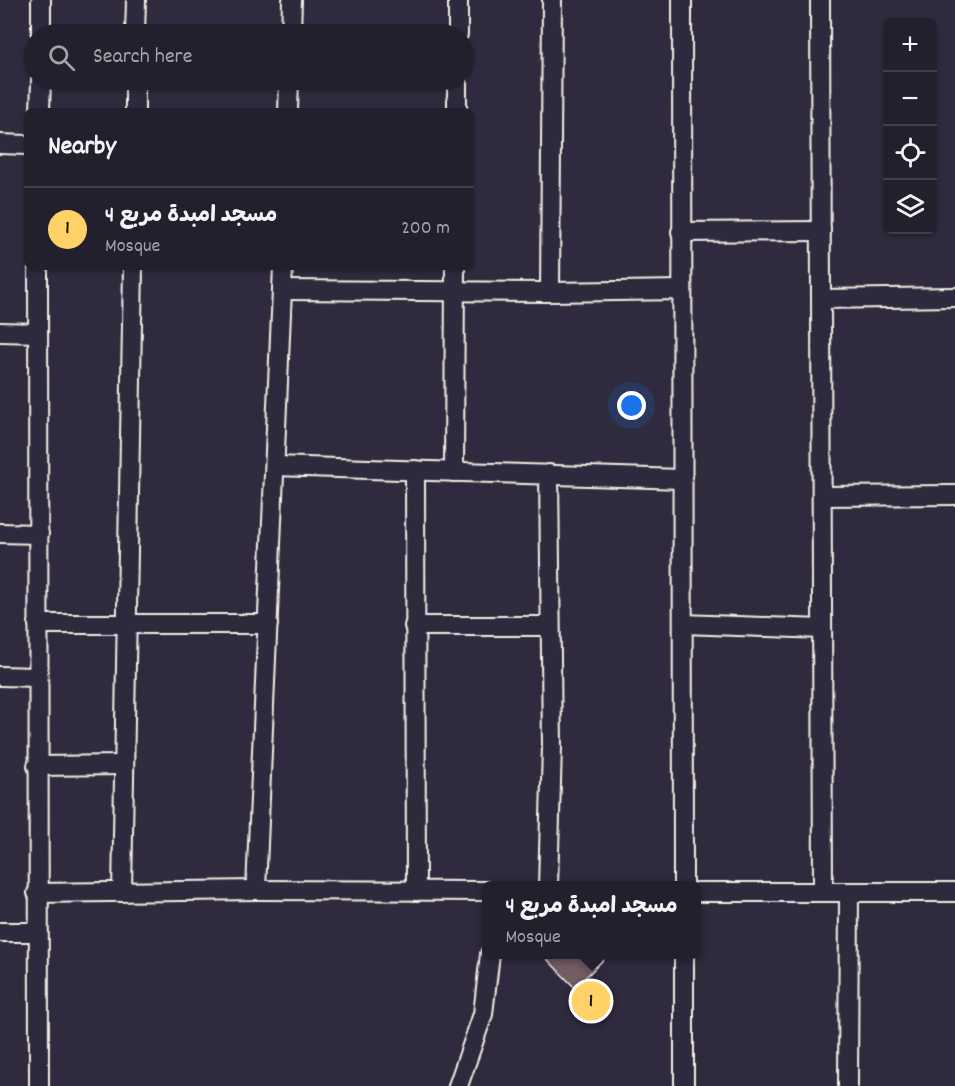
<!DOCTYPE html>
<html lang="en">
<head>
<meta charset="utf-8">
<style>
  body { margin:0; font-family:Dekko,"Playpen Sans Arabic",sans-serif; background:#2f2d3a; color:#f1f3f6 }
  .controls { position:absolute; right:18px; top:18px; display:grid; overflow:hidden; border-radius:9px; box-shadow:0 2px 4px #0004 }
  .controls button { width:54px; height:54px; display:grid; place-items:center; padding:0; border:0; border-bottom:2px solid #403e4a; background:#23202e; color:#f1f3f6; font:30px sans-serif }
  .you { position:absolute; left:632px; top:406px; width:21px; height:21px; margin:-15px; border:4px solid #fff; border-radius:50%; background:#1a73e8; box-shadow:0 0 0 9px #1a73e833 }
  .badge { display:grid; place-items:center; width:39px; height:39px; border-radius:50%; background:#ffd166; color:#111; font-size:20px; font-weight:700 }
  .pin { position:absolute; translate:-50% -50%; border:3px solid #fff; box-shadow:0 2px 6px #0006 }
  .popup { position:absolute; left:482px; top:881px; width:219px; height:78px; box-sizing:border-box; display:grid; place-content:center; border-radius:9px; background:#23202e; filter:drop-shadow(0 2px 4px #0005); font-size:20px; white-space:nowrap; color:#a3a3aa }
  .popup b { font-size:22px; color:#f1f3f6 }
  .popup::after { content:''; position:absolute; left:50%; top:100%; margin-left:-12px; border:12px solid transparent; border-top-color:#23202e }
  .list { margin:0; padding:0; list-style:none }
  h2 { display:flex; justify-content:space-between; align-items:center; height:78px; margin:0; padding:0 24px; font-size:26px }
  h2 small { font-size:20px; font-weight:400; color:#a3a3aa }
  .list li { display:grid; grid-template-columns:39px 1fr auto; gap:18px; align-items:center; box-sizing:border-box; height:84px; padding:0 24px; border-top:2px solid #403e4a }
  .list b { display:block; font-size:22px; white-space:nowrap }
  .list p { margin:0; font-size:20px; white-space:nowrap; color:#a3a3aa }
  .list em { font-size:20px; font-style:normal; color:#a3a3aa }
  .icon { flex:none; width:33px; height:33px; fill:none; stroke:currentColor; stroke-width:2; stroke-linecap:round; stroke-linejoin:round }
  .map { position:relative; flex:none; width:955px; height:1086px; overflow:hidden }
  .search { position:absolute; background:#23202e; box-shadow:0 2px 4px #0004; left:24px; top:24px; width:450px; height:66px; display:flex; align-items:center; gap:15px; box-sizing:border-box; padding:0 21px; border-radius:33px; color:#a3a3aa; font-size:22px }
  .panel { position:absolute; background:#23202e; box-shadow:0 2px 4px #0004; left:24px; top:108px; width:450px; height:162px; border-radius:9px }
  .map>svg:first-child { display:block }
  .building { fill:#735c64; stroke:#f4f1e8; stroke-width:1.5 }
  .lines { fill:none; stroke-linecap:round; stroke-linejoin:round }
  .minor-casing { stroke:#f4f1e8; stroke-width:22 }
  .minor { stroke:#2f2a3d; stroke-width:18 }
</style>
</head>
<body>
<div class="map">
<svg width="955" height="1086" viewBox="0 0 955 1086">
  <rect width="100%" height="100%" fill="#2f2a3d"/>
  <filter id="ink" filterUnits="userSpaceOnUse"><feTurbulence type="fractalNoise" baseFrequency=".0167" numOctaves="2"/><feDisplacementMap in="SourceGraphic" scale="12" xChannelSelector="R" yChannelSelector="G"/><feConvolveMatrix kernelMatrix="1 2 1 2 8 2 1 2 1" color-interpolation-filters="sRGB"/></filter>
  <g filter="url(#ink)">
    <path class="building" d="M550,954H598L603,960L575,988L546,958Z"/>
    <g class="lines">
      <g class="minor-casing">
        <g id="minor">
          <path d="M682,0L683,886"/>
          <path d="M820,0L823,891"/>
          <path d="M41,34V0"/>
          <path d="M135,34L136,0"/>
          <path d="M291,34L292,0"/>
          <path d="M458,34V0"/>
          <path d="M40,111L41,80"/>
          <path d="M135,111V80"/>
          <path d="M288,111L289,80"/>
          <path d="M457,111V80"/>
          <path d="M0,144L27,145"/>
          <path d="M681,232L821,231"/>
          <path d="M38,267L39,1086"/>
          <path d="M282,290L550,292L682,290"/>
          <path d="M550,292L552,0"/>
          <path d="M821,299L955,297"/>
          <path d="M0,332L38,333"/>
          <path d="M275,466L682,479"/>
          <path d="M415,470L416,891"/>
          <path d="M454,472L455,267"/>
          <path d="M822,496L955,495"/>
          <path d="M0,533L39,534"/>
          <path d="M38,624H268"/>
          <path d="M683,624L822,629"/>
          <path d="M414,626H549"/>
          <path d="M0,676L37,677"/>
          <path d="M37,766L124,765"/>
          <path d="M548,886L552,747L549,474"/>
          <path d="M256,890L283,267"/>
          <path d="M122,892L133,267"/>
          <path d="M696,892H955"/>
          <path d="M37,893L256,890L486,891"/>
          <path d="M0,932H37"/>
          <path d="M684,954V1086"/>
          <path d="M458,1086L483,1014L490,954"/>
          <path d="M848,1086L849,892"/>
        </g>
      </g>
      <use href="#minor" class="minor"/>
    </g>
  </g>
</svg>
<div class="controls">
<button>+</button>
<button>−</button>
<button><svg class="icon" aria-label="locate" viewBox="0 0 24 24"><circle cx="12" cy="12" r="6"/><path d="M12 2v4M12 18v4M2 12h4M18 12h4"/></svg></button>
<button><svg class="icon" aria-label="layers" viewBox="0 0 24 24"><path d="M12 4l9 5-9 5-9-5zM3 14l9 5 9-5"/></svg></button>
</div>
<div class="you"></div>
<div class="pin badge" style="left:591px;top:1001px">1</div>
<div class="popup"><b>مسجد امبدة مربع 4</b>Mosque</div>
<div class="search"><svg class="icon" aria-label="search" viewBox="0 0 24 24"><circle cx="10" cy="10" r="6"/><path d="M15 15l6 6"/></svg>Search here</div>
<section class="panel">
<h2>Nearby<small></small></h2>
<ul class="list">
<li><span class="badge">1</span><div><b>مسجد امبدة مربع 4</b><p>Mosque</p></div><em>200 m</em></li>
</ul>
</section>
</div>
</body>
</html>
